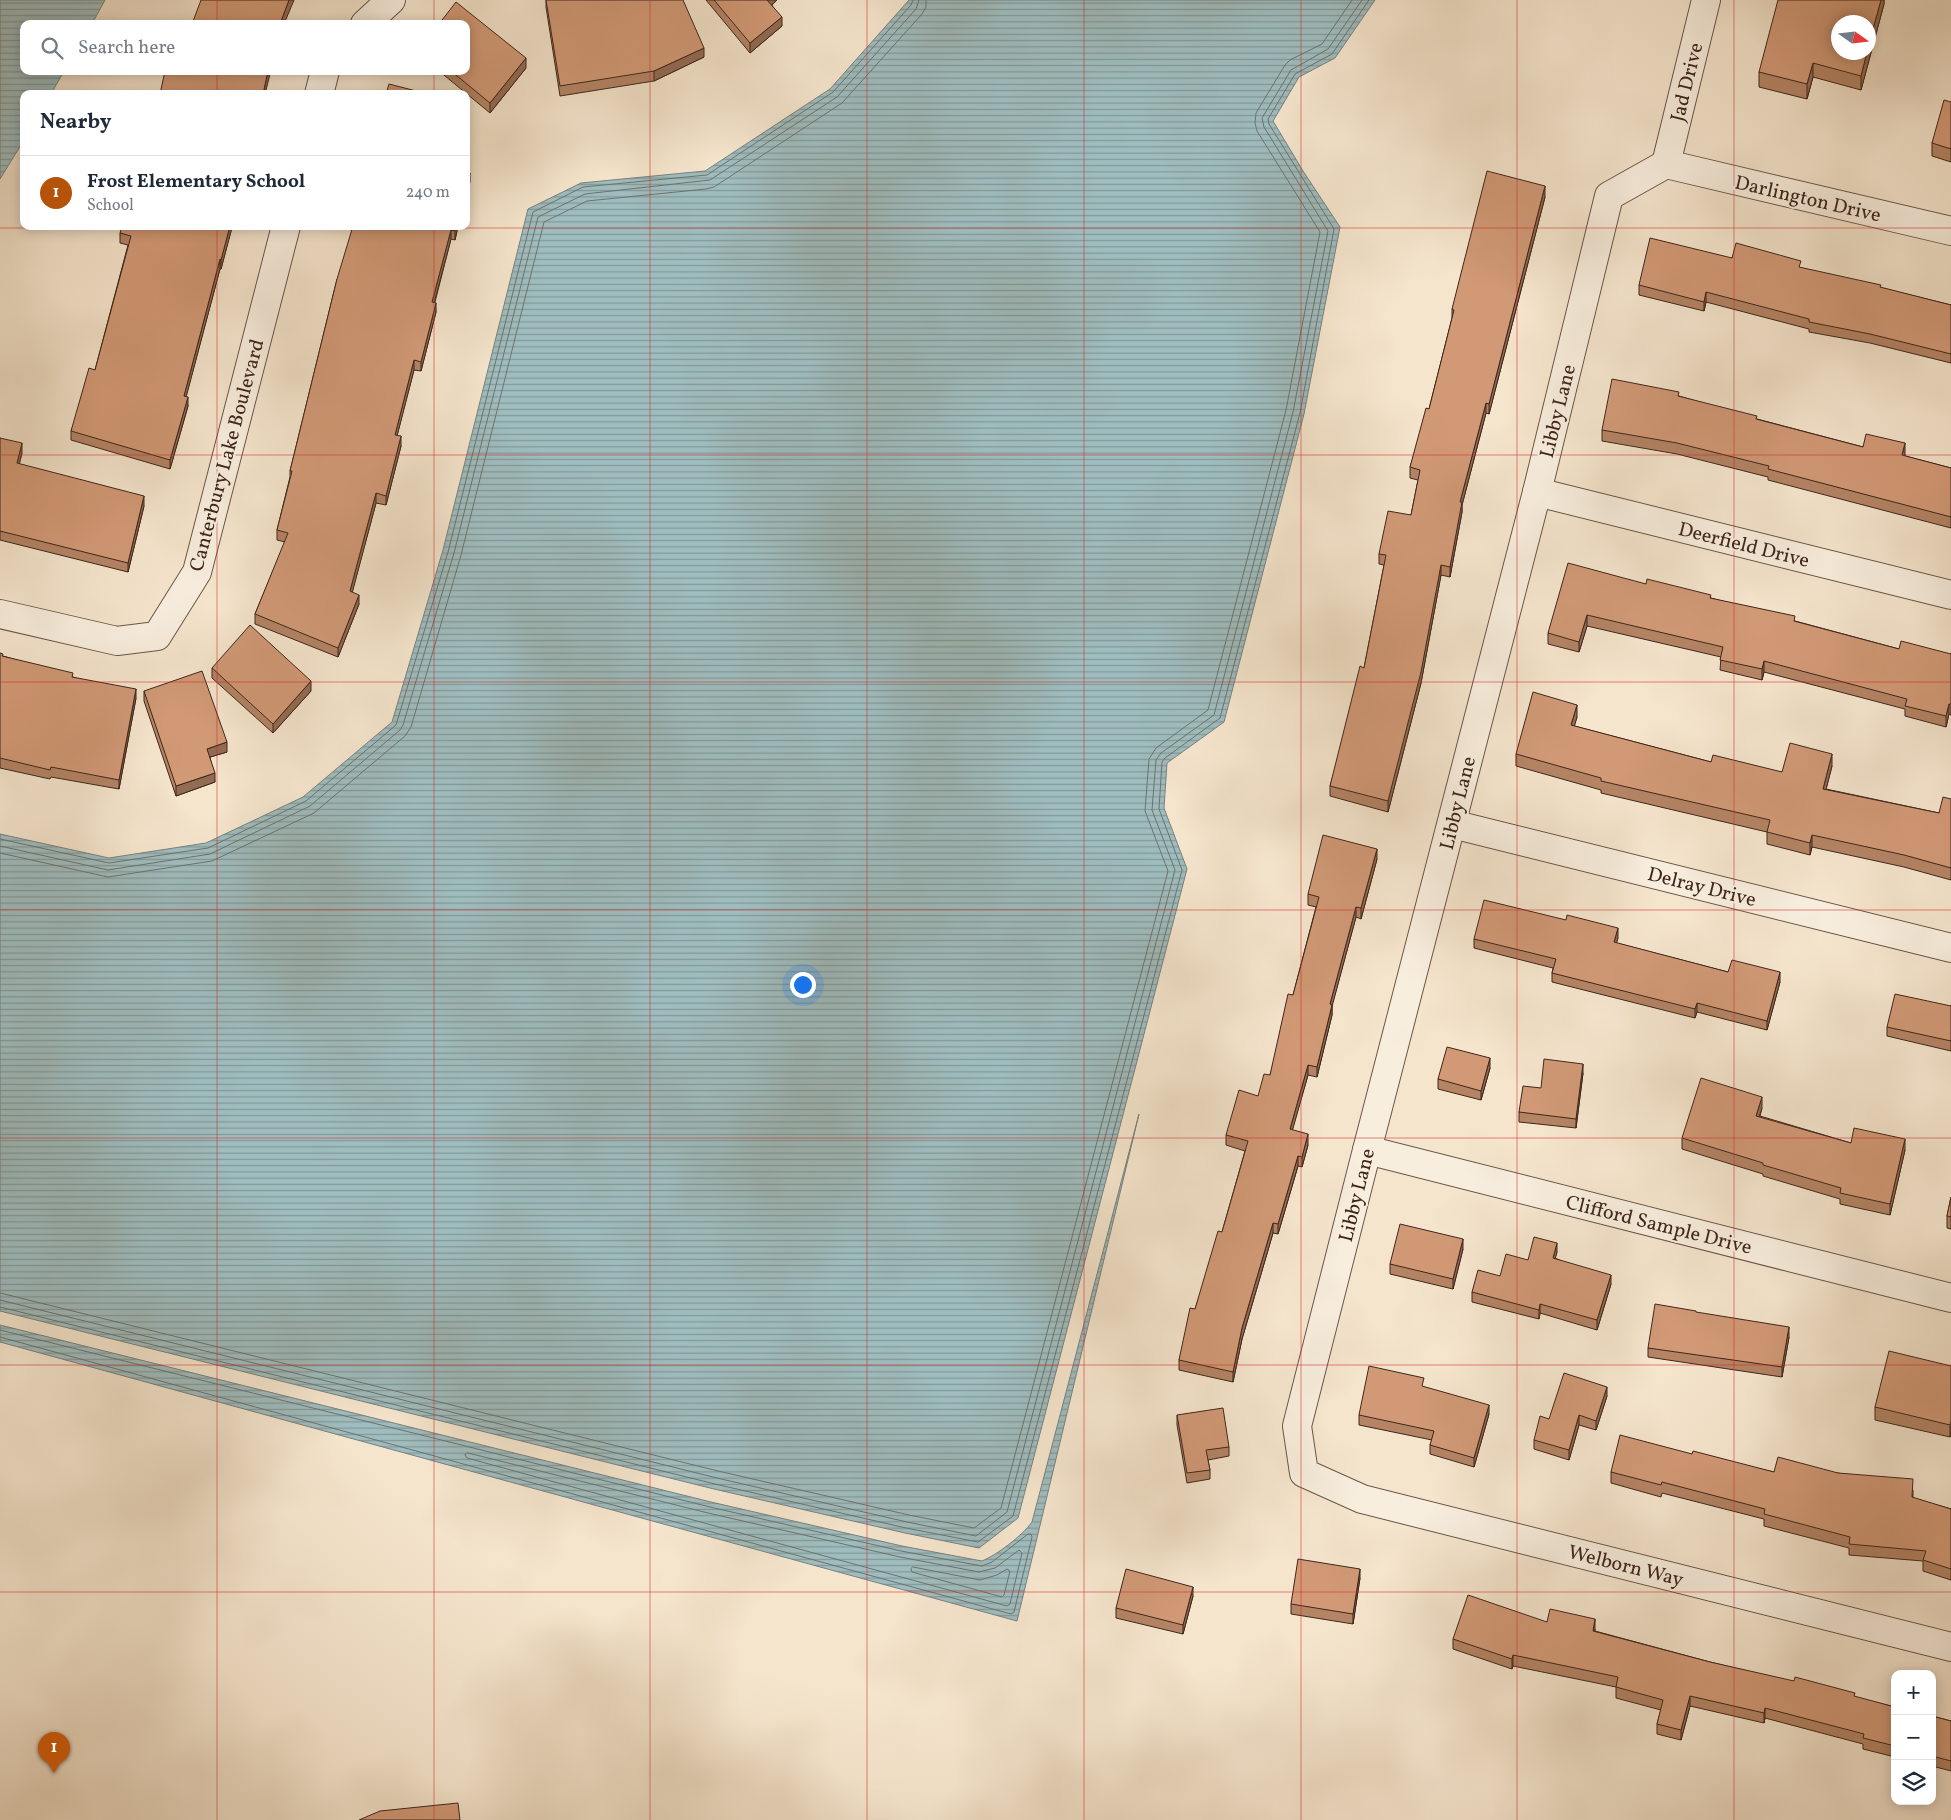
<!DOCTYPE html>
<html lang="en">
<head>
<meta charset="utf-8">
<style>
  body { margin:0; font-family:Vollkorn,serif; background:#f2f2f3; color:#1f2937 }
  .controls { position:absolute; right:15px; bottom:15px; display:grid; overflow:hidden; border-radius:10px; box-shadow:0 2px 12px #0003 }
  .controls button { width:45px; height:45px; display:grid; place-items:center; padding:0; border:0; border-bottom:1px solid #e0e1e3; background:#fff; color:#1f2937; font:25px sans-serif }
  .compass { position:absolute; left:1831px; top:15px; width:45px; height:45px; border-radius:50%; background:#fff; box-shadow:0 2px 12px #0003; rotate:104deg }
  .you { position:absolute; left:802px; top:984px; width:18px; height:18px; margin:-12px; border:4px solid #fff; border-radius:50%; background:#1a73e8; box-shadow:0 0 0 8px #1a73e833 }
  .badge { display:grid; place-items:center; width:32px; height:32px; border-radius:50%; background:#b45309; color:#fff; font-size:16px; font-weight:700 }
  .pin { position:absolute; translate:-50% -41px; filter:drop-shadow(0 1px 2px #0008) }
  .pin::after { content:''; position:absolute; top:26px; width:18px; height:15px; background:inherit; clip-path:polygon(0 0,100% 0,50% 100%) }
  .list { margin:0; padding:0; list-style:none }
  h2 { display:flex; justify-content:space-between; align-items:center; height:65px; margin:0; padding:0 20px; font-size:21px }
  h2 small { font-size:16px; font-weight:400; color:#747a83 }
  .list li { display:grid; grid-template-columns:32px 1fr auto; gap:15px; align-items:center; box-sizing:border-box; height:75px; padding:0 20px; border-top:1px solid #e0e1e3 }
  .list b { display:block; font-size:19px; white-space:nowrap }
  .list p { margin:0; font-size:16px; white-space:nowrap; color:#747a83 }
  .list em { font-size:16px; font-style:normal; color:#747a83 }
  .icon { flex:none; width:28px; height:28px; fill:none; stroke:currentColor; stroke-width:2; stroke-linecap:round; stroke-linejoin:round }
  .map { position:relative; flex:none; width:1951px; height:1820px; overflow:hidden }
  .search { position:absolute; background:#fff; box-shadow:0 2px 12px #0003; left:20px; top:20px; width:450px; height:55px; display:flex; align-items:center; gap:12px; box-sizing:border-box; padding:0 18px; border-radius:10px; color:#747a83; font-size:19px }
  .panel { position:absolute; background:#fff; box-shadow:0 2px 12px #0003; left:20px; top:90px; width:450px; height:140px; border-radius:10px }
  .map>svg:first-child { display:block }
  .water { fill:url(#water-rules); stroke:#79817e }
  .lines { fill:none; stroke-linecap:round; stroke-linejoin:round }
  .shore { stroke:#6f726e; stroke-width:1 }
  .street-casing { stroke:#6c5648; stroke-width:30 }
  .street { stroke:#f8eede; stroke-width:28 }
  .wall { fill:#b48465; stroke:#3f261c }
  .shaded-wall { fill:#926b53; stroke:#3f261c }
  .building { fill:#d19976; stroke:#3f261c }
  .grid { fill:none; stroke:#d62828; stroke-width:1; stroke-opacity:0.55 }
  .labels { text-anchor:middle; stroke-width:4; stroke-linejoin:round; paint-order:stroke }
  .street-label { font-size:20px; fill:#3f261c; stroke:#f8eede }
</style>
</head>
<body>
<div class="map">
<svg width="1951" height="1820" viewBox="0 0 1951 1820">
  <defs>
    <pattern id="water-rules" width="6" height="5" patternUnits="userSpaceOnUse" patternTransform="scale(1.25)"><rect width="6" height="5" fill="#9fbdbf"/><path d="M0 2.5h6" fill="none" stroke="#83999a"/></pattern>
  </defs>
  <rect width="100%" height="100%" fill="#f5e5cd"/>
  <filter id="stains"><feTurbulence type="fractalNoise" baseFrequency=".004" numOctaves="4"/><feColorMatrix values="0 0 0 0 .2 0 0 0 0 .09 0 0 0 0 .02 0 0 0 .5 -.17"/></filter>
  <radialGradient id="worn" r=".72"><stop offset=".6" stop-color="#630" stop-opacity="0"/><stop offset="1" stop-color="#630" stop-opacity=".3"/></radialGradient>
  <g class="water">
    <path d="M0,0H105L92,24H24V71H64L51,94H24V140L0,179Z"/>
    <path d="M909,0H1375L1335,58L1299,77L1273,121L1303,171L1340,227L1304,414L1224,722L1167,763L1164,808L1187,869L1018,1518L979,1548L905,1533L714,1489L0,1311V834L109,858L206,843L303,797L392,722L443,550L528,209L581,183L705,171L830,89Z"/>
    <path d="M1139,1114L1017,1621L0,1342V1325L711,1502L902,1546L982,1561C997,1555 1023,1535 1032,1522Z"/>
  </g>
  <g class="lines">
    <g class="shore">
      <path d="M0,839L109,863L208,848L306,801L396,725L448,552L533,212L583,187L707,175L833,92L911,5L913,0"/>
      <path d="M0,846L108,870L210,854L310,806L400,730L403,725L454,553L538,217L585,194L710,180L837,97L916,9L919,0"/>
      <path d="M0,853L108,877L212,861L314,813L405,736L411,727L461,555L544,222L587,201L706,189L714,187L842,103L922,14L926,7V0"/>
      <path d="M0,1293L718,1471L909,1515L974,1528L1001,1508L1168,871L1145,811L1149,759L1156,748L1208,710L1286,410L1320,232L1257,131L1255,123L1256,113L1285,65L1290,60L1322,44L1352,0"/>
      <path d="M0,1300L717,1478L907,1522L976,1536L1007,1512L1175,870L1152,810L1156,760L1161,753L1214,715L1293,412L1328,231L1264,127L1262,118L1291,70L1328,49L1362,0"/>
      <path d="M0,1307L715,1484L906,1528L978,1542L1013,1516L1182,870L1159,809L1162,762L1165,758L1220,718L1300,413L1334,229L1269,124L1268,119L1295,74L1332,54L1369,0"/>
      <path d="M0,1330L710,1507L901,1551L982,1566L992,1562L1028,1534H1031L1032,1537L1014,1612L1011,1614L0,1337"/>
      <path d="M468,1453L708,1513L900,1557L979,1572L995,1568L1019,1550L1022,1553L1010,1604L1007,1606L467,1458L465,1455Z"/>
      <path d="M913,1567L980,1580L997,1575L1007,1569L1010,1571L1004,1595L1002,1597L912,1572L911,1569Z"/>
    </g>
    <g class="street-casing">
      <g id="street">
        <path d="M365,24L391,0"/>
        <path d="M319,94L325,71"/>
        <path d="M1666,164L1609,196L1537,492L1367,1150L1297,1426L1304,1473L1362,1499L1951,1647"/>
        <path d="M1666,164L1951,231"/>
        <path d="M1666,164L1706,0"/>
        <path d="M1537,492L1951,595"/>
        <path d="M0,614L117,641L157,636L197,572L286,226"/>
        <path d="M1452,824L1951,948"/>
        <path d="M1367,1150L1951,1298"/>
      </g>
    </g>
    <use href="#street" class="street"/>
  </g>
  <g class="wall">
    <path d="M546,0L704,57L654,81L560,96L546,7Z"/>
    <path d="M706,0H777L772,5L782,26L750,53Z"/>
    <path d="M1884,0V4L1861,90L1813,77L1807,99L1759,87V72Z"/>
    <path d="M526,68L490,113L439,71H466Z"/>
    <path d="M1951,102V162L1932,156V143Z"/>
    <path d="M1545,197L1489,414L1486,413L1462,505V512L1450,577L1441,575L1421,683L1388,812L1330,796V786L1364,668L1384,565L1379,564V554L1411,515L1418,480L1410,478V467L1429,409L1452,318V309Z"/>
    <path d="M232,226L221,269H220L186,396L188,406L170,469L71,440V431L95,370L128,245L120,243V233Z"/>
    <path d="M458,226L455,240L451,239L435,302L436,312L421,371L414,370L397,435L401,446L386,505L376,503L352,592L359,604L338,657L255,624V614L285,542L277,540V530L290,477V471L337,279Z"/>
    <path d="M1732,258L1801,268L1951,305V363L1870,343L1809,332V329L1706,302L1704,311L1639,295V285Z"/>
    <path d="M1679,396L1757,419L1863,447L1905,454V456L1951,468V528L1768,480V477L1677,454L1602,441V430Z"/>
    <path d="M0,438L22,453L19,464L144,506L128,572L0,540Z"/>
    <path d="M1646,584L1711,598L1795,621L1899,649L1951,654V715L1949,714L1946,727L1905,716V709L1764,672L1762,680L1720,670L1721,657L1587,626L1579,652L1548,644V633Z"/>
    <path d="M0,653L3,656L73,677L136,698L119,789L51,777L50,779L0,768Z"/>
    <path d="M212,668L311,691L273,733L212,678Z"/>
    <path d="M144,691L227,752L210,757L215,782L176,796L144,701Z"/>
    <path d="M1577,717L1574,726L1711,762L1782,772L1832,766L1826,789L1939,813L1951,799V880L1904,867L1812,847L1810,855L1767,844V832L1601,793V790L1516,766V754Z"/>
    <path d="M1377,859L1361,919L1356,917L1332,1005V1015L1317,1077L1308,1075L1292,1130L1308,1145L1302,1167L1298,1166L1278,1234L1273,1233L1242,1339L1233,1382L1179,1370V1360L1195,1309L1222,1232L1245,1151L1226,1145V1135L1258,1096L1270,1075L1293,995L1316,907L1308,905V894Z"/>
    <path d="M1618,938L1616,943L1728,972L1780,982L1767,1030L1697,1012L1695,1018L1552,982V973L1553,968L1474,948V939Z"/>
    <path d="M1951,1006V1051L1887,1036V1027Z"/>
    <path d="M1490,1068L1481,1100L1438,1089V1079Z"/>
    <path d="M1583,1073L1576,1128L1519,1122V1112L1541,1088Z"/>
    <path d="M1762,1108L1760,1116L1851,1143L1905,1150L1890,1215L1840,1204V1199L1763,1176V1174L1682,1149V1138Z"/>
    <path d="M1951,1197V1229L1947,1228V1216Z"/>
    <path d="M1463,1249L1453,1289L1390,1274V1264Z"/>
    <path d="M1557,1252L1555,1258L1611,1284L1597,1330L1540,1313L1539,1319L1472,1302V1292L1528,1260Z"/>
    <path d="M1789,1337L1782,1377L1648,1357V1348Z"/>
    <path d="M1951,1366V1434L1950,1437L1875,1420V1407Z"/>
    <path d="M1424,1387L1489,1414L1474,1467L1430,1454V1445L1432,1440L1359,1425V1415Z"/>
    <path d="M1607,1396L1596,1430L1579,1425L1569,1460L1534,1449V1440L1549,1419Z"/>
    <path d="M1177,1415L1229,1447V1456L1208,1460L1210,1470V1479L1187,1483L1177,1425Z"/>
    <path d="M1692,1454L1774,1472L1838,1473L1913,1490V1498L1951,1509V1580L1923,1571V1561L1849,1555V1548L1764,1526V1519L1662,1493L1661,1497L1611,1483V1472Z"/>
    <path d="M1360,1578L1353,1624L1291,1614V1604Z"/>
    <path d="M1193,1596L1183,1634L1116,1618V1608Z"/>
    <path d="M1547,1622L1595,1629V1631L1710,1662L1895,1707V1757L1863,1749V1744L1765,1718L1764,1723L1690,1706L1681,1740L1657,1734V1724L1661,1710L1616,1698V1687L1513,1666L1512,1669L1453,1649V1639Z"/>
    <path d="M1932,1716L1951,1721V1771L1932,1766Z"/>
  </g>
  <g class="shaded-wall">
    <path d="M289,0H294L284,24H280Z"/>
    <path d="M767,0H777L767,9Z"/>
    <path d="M1881,0H1884V4L1861,90V76L1867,52H1868V47Z"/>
    <path d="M782,17V26L750,53V43Z"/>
    <path d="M704,48V57L654,81V71Z"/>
    <path d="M526,58V68L490,113V103Z"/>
    <path d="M1813,63V77L1807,99V84Z"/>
    <path d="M268,71H270V74L265,94H263Z"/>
    <path d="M470,173V182L466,195V186Z"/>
    <path d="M1545,186V197L1489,414V404Z"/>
    <path d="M230,226H232V228L221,269V260Z"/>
    <path d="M456,226H458L455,240V231Z"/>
    <path d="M451,230V239L432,311V302Z"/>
    <path d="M220,259V269L184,405V396Z"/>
    <path d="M1706,292V302L1704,311V302Z"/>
    <path d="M436,303V312L421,371V362Z"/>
    <path d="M414,360V370L395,444V435Z"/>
    <path d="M188,397V406L170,469V460Z"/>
    <path d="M1486,403V413L1462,505V512L1450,577V567L1460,502Z"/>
    <path d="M401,436V446L386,505V496Z"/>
    <path d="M22,443V453L17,473V463Z"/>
    <path d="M1905,443V454L1902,466V455Z"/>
    <path d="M376,493V503L350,601V591Z"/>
    <path d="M144,496V506L128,572V563Z"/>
    <path d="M1441,565V575L1421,683L1388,812V801Z"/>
    <path d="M359,595V604L338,657V648Z"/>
    <path d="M1587,615V626L1579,652V642Z"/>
    <path d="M1764,661V672L1762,680V669Z"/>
    <path d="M311,681V691L273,733V724Z"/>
    <path d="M136,689V698L119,789V780Z"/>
    <path d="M1949,704V714L1946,727V716Z"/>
    <path d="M1577,705V717L1571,738V725Z"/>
    <path d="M227,742V752L207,758V749Z"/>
    <path d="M1832,754V766L1823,801V789Z"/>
    <path d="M215,773V782L176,796V786Z"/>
    <path d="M1812,835V847L1810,855V843Z"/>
    <path d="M1377,849V859L1361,919V908Z"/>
    <path d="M1356,907V917L1330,1014V1004Z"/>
    <path d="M1618,928V938L1614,952V942Z"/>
    <path d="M1780,972V982L1767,1030V1021Z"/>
    <path d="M1697,1003V1012L1695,1018V1009Z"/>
    <path d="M1332,1005V1015L1317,1077V1067Z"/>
    <path d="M1490,1058V1068L1481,1100V1091Z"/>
    <path d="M1583,1064V1073L1576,1128V1119Z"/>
    <path d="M1308,1065V1075L1290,1139V1129Z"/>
    <path d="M1762,1097V1108L1756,1127V1116Z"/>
    <path d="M1308,1134V1145L1302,1167V1157Z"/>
    <path d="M1905,1139V1150L1890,1215V1204Z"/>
    <path d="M1298,1156V1166L1278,1234V1224Z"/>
    <path d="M1273,1223V1233L1242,1339L1233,1382V1372L1242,1328Z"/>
    <path d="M1463,1239V1249L1453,1289V1279Z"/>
    <path d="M1557,1243V1252L1553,1267V1258Z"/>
    <path d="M1611,1275V1284L1597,1330V1320Z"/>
    <path d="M1540,1304V1313L1539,1319V1310Z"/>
    <path d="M1789,1327V1337L1782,1377V1367Z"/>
    <path d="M1607,1387V1396L1596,1430V1421Z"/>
    <path d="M1489,1405V1414L1474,1467V1458Z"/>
    <path d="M1579,1415V1425L1569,1460V1450Z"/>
    <path d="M1951,1421V1434L1950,1437V1425Z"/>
    <path d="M1360,1569V1578L1353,1624V1614Z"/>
    <path d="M1193,1587V1596L1183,1634V1625Z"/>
    <path d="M1595,1619V1629L1593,1641V1631Z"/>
    <path d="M1513,1655V1666L1512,1669V1659Z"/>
    <path d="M1690,1696V1706L1681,1740V1730Z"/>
    <path d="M1765,1708V1718L1764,1723V1713Z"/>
  </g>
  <g class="building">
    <path d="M201,0H289L280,24H192Z"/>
    <path d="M546,0H683L704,48L654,71L560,86Z"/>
    <path d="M714,0H767L782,17L750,43Z"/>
    <path d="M1778,0H1881L1868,47V22H1838V52H1867L1861,76L1813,63L1807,84L1759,72Z"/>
    <path d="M456,2L526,58L490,103L451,71H466V24H439Z"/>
    <path d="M165,71H268L263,94H160Z"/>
    <path d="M389,84L428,94H386Z"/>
    <path d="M1944,100L1951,102V149L1932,143Z"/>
    <path d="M1487,171L1545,186L1489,404L1486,403L1460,502H1462L1450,567L1441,565L1421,672L1388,801L1330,786L1360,666L1364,668L1386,555L1379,554L1388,511L1411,515L1420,470L1410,467L1426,408L1429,409L1454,310L1452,309Z"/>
    <path d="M466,172L470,173L466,186Z"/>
    <path d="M122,226H230L221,260L220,259L184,396L188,397L170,460L71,431L89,368L95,370L131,236L120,233Z"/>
    <path d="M353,226H456L455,231L451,230L432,302L436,303L421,362L414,360L395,435L401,436L386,496L376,493L350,591L359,595L338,648L255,614L288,533L277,530L292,471H290L337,279Z"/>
    <path d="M1650,238L1732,258L1736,243L1801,261L1799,267L1881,285L1880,287L1951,305V354L1870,334L1809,322V319L1706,292L1704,302L1639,285Z"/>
    <path d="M1612,379L1679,392L1678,396L1757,416L1756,419L1863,447L1866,434L1905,443L1902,455L1951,468V517L1768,469L1769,466L1677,443L1602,430Z"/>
    <path d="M0,438L22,443L17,463L144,496L128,563L0,531Z"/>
    <path d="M1568,563L1646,584L1647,579L1711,595L1710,598L1795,616L1794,621L1899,649L1901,641L1951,654V704H1949L1946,716L1905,706L1907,699L1764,661L1762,669L1720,660L1723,647L1587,615L1579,642L1548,633Z"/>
    <path d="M250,625L311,681L273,724L212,668Z"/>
    <path d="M0,653L3,654L2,656L73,673L72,677L136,689L119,780L51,767L50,770L0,758Z"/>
    <path d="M202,671L227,742L207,749L215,773L176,786L144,691Z"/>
    <path d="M1533,692L1577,705L1571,725L1711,762L1713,755L1782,772L1790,743L1832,754L1823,789L1939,813L1943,797L1951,799V868L1904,855L1812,835L1810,843L1767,832L1770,820L1601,781V778L1516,754Z"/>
    <path d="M1323,835L1377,849L1361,908L1356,907L1330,1004L1332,1005L1317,1067L1308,1065L1290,1129L1308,1134L1302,1157L1298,1156L1278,1224L1273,1223L1242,1328L1233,1372L1179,1360L1190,1308L1195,1309L1218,1231L1222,1232L1248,1141L1226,1135L1239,1090L1258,1096L1264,1074L1270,1075L1288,994L1293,995L1319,897L1308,894Z"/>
    <path d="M1484,900L1566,920L1567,915L1618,928L1614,942L1728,972L1732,960L1780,972L1767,1021L1697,1003L1695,1009L1552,973L1556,959L1474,939Z"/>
    <path d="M1895,994L1951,1006V1041L1887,1027Z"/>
    <path d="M1447,1047L1490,1058L1481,1091L1438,1079Z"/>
    <path d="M1544,1059L1583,1064L1576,1119L1519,1112L1523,1086L1541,1088Z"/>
    <path d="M1701,1078L1762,1097L1756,1116L1851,1143L1854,1128L1905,1139L1890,1204L1840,1193L1841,1188L1763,1165V1163L1682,1138Z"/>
    <path d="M1951,1197V1217L1947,1216Z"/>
    <path d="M1400,1224L1463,1239L1453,1279L1390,1264Z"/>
    <path d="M1534,1237L1557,1243L1553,1258L1611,1275L1597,1320L1540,1304L1539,1310L1472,1292L1478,1270L1500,1276L1506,1254L1528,1260Z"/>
    <path d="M1655,1304L1696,1311V1312L1789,1327L1782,1367L1648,1348Z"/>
    <path d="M1889,1351L1951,1366V1421L1950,1425L1875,1407Z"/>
    <path d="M1369,1366L1424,1378L1422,1386L1489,1405L1474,1458L1430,1445L1434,1431L1359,1415Z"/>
    <path d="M1564,1373L1607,1387L1596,1421L1579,1415L1569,1450L1534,1440L1540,1416L1549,1419Z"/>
    <path d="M1223,1408L1229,1447L1206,1450L1210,1470L1187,1473L1177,1415Z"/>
    <path d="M1620,1435L1692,1454L1693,1451L1774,1472L1778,1457L1838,1473L1913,1479L1912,1497L1951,1509V1569L1923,1560L1926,1551L1849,1544L1850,1537L1764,1514L1765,1509L1662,1482L1661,1485L1611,1472Z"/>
    <path d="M1298,1559L1360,1569L1353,1614L1291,1604Z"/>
    <path d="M1126,1569L1193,1587L1183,1625L1116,1608Z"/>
    <path d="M1468,1595L1547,1622L1550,1609L1595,1619L1593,1631L1710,1662L1794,1681L1795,1677L1855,1693L1854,1696L1895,1707V1746L1863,1738L1864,1734L1765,1708L1764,1713L1690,1696L1681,1730L1657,1724L1663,1700L1616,1687L1618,1677L1513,1655L1512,1659L1453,1639Z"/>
    <path d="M1932,1716L1951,1721V1761L1932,1756Z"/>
    <path d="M458,1803L460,1820H359L380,1811Z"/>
  </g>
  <path class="grid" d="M217,0V24M434,0V24M650,0V1820M867,0V1820M1084,0V1820M1301,0V1820M1517,0V1820M1734,0V1820M217,71V94M434,71V94M217,226V1820M434,226V1820M0,228H1951M0,455H1951M0,682H1951M0,910H1951M0,1138H1951M0,1365H1951M0,1592H1951"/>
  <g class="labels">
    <g class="street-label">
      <text transform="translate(1686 82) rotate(-76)" y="7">Jad Drive</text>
      <text transform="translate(1808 198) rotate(13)" y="7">Darlington Drive</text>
      <text transform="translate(1557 411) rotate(-76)" y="7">Libby Lane</text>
      <text transform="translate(226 455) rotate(-75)" y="7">Canterbury Lake Boulevard</text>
      <text transform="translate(1744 544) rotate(14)" y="7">Deerfield Drive</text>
      <text transform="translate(1457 803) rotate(-76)" y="7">Libby Lane</text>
      <text transform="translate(1702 886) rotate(14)" y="7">Delray Drive</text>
      <text transform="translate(1356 1195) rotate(-76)" y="7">Libby Lane</text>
      <text transform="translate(1659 1224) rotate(14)" y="7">Clifford Sample Drive</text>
      <text transform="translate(1626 1565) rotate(14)" y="7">Welborn Way</text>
    </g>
  </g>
  <rect width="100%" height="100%" filter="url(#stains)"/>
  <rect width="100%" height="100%" fill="url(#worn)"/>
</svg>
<div class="controls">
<button>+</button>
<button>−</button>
<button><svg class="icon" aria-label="layers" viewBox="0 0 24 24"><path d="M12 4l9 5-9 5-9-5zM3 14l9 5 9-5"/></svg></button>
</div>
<svg class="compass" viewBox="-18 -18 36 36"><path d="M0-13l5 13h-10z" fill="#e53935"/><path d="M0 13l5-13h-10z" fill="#747a83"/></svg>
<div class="you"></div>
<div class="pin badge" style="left:54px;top:1773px">1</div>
<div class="search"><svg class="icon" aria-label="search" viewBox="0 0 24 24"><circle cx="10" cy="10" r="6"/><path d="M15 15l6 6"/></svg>Search here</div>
<section class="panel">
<h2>Nearby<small></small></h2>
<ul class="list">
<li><span class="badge">1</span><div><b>Frost Elementary School</b><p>School</p></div><em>240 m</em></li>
</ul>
</section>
</div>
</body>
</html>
